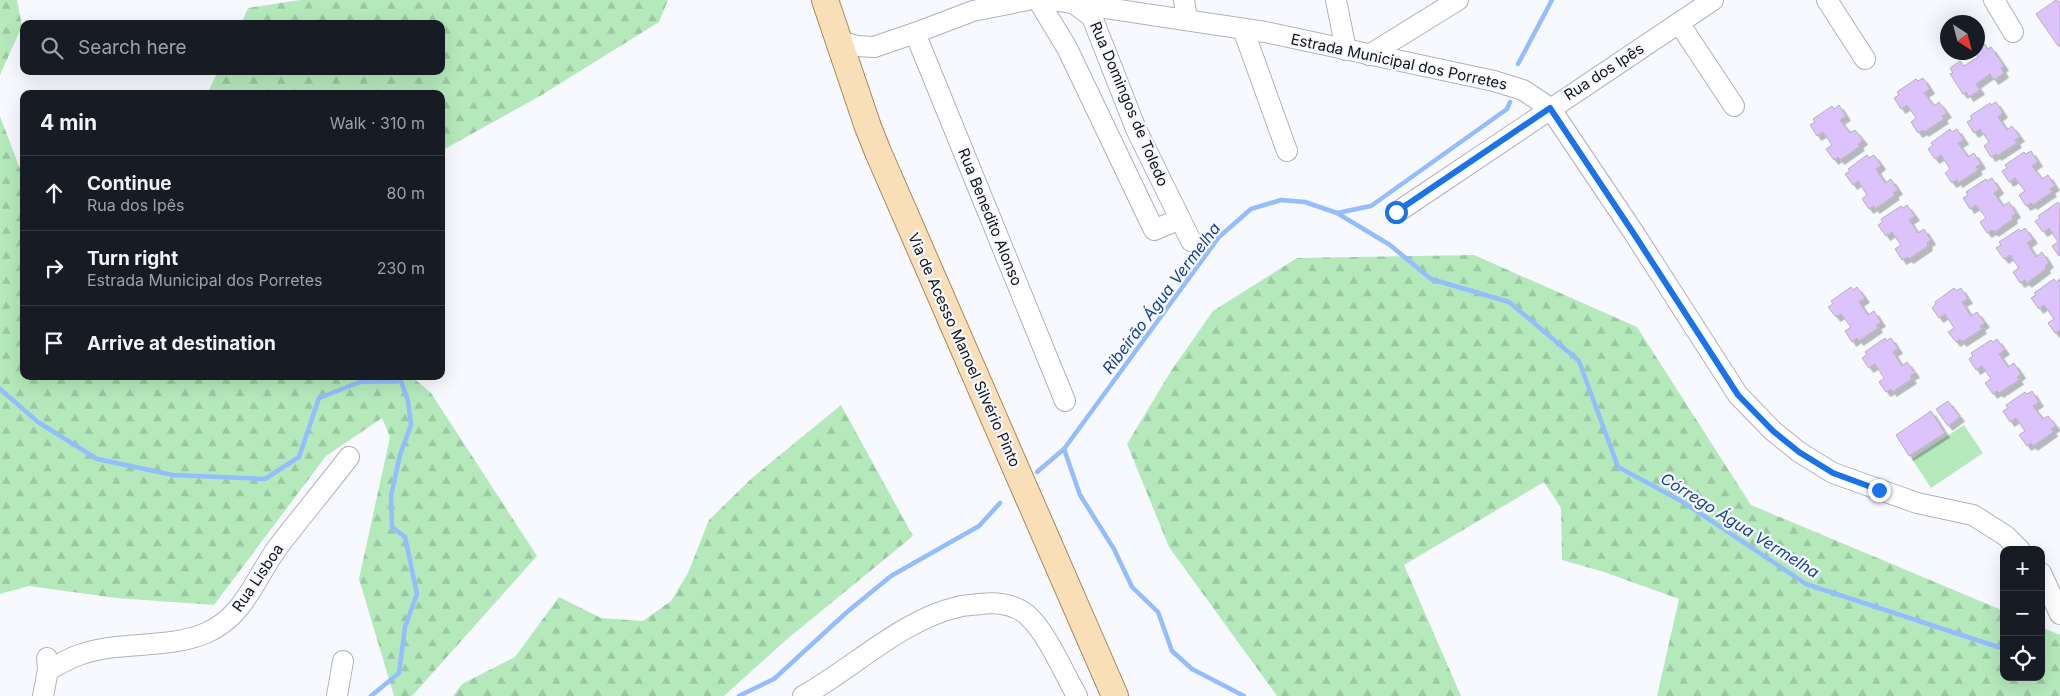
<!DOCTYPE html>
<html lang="en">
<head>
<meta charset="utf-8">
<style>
  body { margin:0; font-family:Inter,sans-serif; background:#20242c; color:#f1f3f6 }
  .controls { position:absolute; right:15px; bottom:15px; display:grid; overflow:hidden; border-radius:10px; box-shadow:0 5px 20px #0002 }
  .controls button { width:45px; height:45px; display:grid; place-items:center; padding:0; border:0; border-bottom:1px solid #363941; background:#171b24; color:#f1f3f6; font:25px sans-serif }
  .compass { position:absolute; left:1940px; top:15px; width:45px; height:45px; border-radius:50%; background:#171b24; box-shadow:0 5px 20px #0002; rotate:144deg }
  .stop { position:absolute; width:15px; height:15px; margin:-11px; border:4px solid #1a73e8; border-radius:50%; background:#fff }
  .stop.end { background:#1a73e8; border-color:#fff; box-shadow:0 1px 5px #0008 }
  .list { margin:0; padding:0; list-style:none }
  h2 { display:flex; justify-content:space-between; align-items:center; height:65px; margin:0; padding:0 20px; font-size:21px }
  h2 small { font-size:16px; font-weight:400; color:#9ea1a6 }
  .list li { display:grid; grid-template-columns:32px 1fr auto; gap:15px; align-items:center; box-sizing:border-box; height:75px; padding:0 20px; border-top:1px solid #363941 }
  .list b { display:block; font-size:19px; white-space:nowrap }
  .list p { margin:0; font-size:16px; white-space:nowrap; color:#9ea1a6 }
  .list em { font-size:16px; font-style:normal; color:#9ea1a6 }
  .icon { flex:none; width:28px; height:28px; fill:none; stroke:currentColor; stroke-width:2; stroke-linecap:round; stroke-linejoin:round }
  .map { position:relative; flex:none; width:2060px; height:696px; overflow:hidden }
  .search { position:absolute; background:#171b24; box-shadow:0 5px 20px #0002; left:20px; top:20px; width:425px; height:55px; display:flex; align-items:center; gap:12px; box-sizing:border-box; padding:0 18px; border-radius:10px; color:#9ea1a6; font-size:19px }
  .panel { position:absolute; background:#171b24; box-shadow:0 5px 20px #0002; left:20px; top:90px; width:425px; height:290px; border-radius:10px }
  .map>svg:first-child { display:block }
  .forest { fill:url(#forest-firs) }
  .park { fill:#b5e9bc }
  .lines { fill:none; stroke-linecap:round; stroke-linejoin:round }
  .stream { stroke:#94bdfe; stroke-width:4.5 }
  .building { fill:#dcc3fc; stroke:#b5b1ba; filter:url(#shadow) }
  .minor-casing { stroke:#afb2bb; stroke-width:22 }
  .major-casing { stroke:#a6895f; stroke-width:28 }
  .minor { stroke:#fff; stroke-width:20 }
  .major { stroke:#f9dfb7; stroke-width:26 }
  .route { stroke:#1a73e8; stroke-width:6 }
  .labels { text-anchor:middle; stroke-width:4.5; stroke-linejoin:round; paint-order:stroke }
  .street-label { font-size:15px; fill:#121316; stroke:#f7f9ff }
  .water-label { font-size:16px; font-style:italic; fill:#15438d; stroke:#f7f9ff }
</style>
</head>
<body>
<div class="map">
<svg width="2060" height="696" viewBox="0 0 2060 696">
  <defs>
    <pattern id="forest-firs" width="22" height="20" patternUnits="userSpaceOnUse" patternTransform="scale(1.25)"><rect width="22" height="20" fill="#b5e9bc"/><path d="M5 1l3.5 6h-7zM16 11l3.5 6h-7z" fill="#9bc7a1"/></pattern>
    <filter id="shadow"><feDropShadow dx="4.5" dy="4.5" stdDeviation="0" flood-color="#0004"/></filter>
  </defs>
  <rect width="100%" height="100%" fill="#f7f9ff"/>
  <g class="forest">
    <path d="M0,0H17L22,26L0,75Z"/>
    <path d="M300,0H668L659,22L540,96L441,151V94H207L218,71H441V24H241L248,8Z"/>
    <path d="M0,116L20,169L24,168V376H411L431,393L537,556L412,696H394L359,579L390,437L382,418L326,456L214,605L116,598L29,586L0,594Z"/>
    <path d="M1474,255L1637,327L1751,505L2004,611V677H2041V627L2060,635V696H1657L1679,599L1604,572L1562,560L1561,508L1544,482L1404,565L1461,696H1277L1169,547L1127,444L1171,371L1213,311L1297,258Z"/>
    <path d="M841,405L913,536L786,640L724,696H453L462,684L515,657L559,597L601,618L643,621L671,601L688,573L709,520L752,478Z"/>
  </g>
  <path class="park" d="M1964,425L1983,453L1931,488L1912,459Z"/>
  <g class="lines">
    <g class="stream">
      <path d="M1518,64L1552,0"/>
      <path d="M1337,213L1390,245L1431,279L1509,302L1579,361L1618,467L1683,502L1806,584L2004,649"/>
      <path d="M0,389L38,422L97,459L173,475L265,479L299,457L319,398L360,382L401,381L408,401L411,425L400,455L391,496L392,527L405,537L417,594L405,627L399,673L371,696"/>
      <path d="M1064,449L1080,495L1114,549L1132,587L1158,612L1172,651L1192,669L1244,696"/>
      <path d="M1037,472L1064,449L1219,237L1251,209L1281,200L1305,202L1337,213L1371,206L1507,109L1510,102"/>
      <path d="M739,696L774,679L847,612L891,576L979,526L1000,503"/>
    </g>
  </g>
  <g class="building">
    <path d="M2056,0L2060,2V45L2058,46L2036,14Z"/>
    <path d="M1985,44L1988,49L1991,47L2004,66L2001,68L2004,73L1994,80L1990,74L1976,84L1980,90L1969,97L1966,92L1963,94L1950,74L1953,73L1950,68L1960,61L1964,66L1978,57L1975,52H1978V49Z"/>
    <path d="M1923,78L1930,89L1924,93L1934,106L1939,102L1947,113L1942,116L1944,119L1924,132L1923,130L1918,133L1911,122L1916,118L1907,105L1901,109L1894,98L1899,95L1897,92L1916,79L1918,81Z"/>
    <path d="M1996,102L2003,113L1998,117L2007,130L2012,126L2020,137L2015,140L2017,143L1997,156L1996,154L1991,157L1984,146L1989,142L1980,129L1974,133L1967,122L1972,119L1970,116L1990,103L1991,105Z"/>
    <path d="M1839,105L1846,116L1840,120L1850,133L1855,130L1863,140L1858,144L1860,146L1840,160L1838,157L1834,160L1826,149L1832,145L1823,132L1817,136L1810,125L1815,122L1813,119L1832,106L1834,109Z"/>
    <path d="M1950,129L1952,132L1957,129L1964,140L1958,143L1968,157L1974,153L1981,164L1976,167L1978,170L1958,183L1957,180L1952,183L1945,173L1950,169L1941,155L1935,159L1928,149L1933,145L1931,143Z"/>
    <path d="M2031,151L2038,162L2032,166L2042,179L2048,175L2055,186L2050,189L2052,192L2033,205L2031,203L2026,206L2019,195L2025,191L2015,178L2009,182L2002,171L2007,168L2005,165L2024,152L2026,154Z"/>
    <path d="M1867,155L1869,158L1874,155L1881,165L1876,169L1885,183L1891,179L1898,190L1893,193L1895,195L1875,209L1874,206L1869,209L1862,199L1867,195L1858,181L1853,185L1845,174L1850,171L1848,169Z"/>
    <path d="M1992,178L1999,189L1994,193L2003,206L2009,202L2016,213L2012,216L2013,219L1994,232L1992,230L1987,233L1980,222L1986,218L1976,205L1970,209L1963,198L1968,195L1966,192L1986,179L1987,181Z"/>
    <path d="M2058,202L2060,205L2059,256L2052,246L2058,242L2049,228L2043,232L2035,221L2040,218L2038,216Z"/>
    <path d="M1907,205L1915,216L1909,220L1918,233L1924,229L1931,240L1927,243L1928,246L1909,259L1907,257L1902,260L1895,249L1901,245L1892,232L1886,236L1878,225L1883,222L1881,219L1901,206L1903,208Z"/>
    <path d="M2025,228L2033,239L2027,243L2036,257L2042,252L2049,263L2045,266L2046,269L2027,283L2025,280L2020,283L2013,272L2019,268L2010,255L2004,259L1996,248L2001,245L1999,242L2019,229L2021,231Z"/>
    <path d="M2054,279L2056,282L2060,279V330L2055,333L2048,323L2054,319L2044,305L2039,309L2031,298L2036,295L2034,293Z"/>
    <path d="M1851,287L1853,290L1857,287L1865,298L1859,302L1868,315L1874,311L1881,322L1876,325L1878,328L1859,341L1857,338L1852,342L1845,331L1851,327L1841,314L1836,317L1828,307L1833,304L1831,301Z"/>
    <path d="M1954,288L1956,291L1961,288L1968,299L1962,302L1971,316L1977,312L1985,323L1980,326L1982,329L1962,342L1960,339L1956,342L1948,332L1954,328L1945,314L1939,318L1932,308L1936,304L1935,302Z"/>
    <path d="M1885,338L1886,341L1891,338L1898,349L1893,352L1902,366L1907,362L1915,373L1910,376L1912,379L1892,392L1891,389L1886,392L1879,382L1884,378L1875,364L1869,368L1862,358L1867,354L1865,352Z"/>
    <path d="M1997,339L2005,350L1999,354L2008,367L2014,363L2021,374L2017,377L2019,380L1999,393L1997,391L1993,394L1985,383L1991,379L1982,366L1976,370L1969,359L1973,356L1971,353L1991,340L1993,342Z"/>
    <path d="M2032,391L2039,402L2033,406L2043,419L2048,416L2056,426L2051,429L2053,432L2033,446L2031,443L2027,446L2019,435L2025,431L2016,418L2010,422L2003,411L2008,408L2006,405L2025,392L2027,394Z"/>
    <path d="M1948,401L1960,417L1948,426L1936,409Z"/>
    <path d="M1931,411L1945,433L1909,456L1896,435Z"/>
  </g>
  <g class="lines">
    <g class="minor-casing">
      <g id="minor">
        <path d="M1038,0L1067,48L1154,230L1180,219"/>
        <path d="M1053,0L1265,32L1494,81L1523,90L1550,108L1634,233L1738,395L1773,431L1799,452L1833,473L1917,503L1973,515L2006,536L2020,550"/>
        <path d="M1184,0L1187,20"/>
        <path d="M1336,0L1346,50"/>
        <path d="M1827,0L1865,59"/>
        <path d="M1994,0L2013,32"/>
        <path d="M1072,2L1092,17L1136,129L1191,241"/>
        <path d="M1679,23L1734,106"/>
        <path d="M1243,29L1287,151"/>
        <path d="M915,33L1065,401"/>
        <path d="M838,41L857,46L874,47L915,33L973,11L1028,0"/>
        <path d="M1369,55L1458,0"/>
        <path d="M1396,213L1713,0"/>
        <path d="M2041,573L2060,614"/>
        <path d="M48,670C58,665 68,659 79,655C119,640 166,650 206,633C245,616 255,578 278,547C301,517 326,487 349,457"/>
        <path d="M43,696L48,670L47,658"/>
        <path d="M337,696L343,661"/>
        <path d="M803,696C852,669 903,619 958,607C965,605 973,605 980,604C997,602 1014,604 1027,615C1046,631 1064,673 1077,696"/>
      </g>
    </g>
    <g class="major-casing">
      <path id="major" d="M825,0L868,127L878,152L1115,696"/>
    </g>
    <use href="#minor" class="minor"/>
    <use href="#major" class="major"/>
  </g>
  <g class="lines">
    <path class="route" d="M1396,212L1550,108L1634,234L1738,395L1773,431L1799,452L1833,473L1879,490"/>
  </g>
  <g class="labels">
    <g class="street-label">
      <text transform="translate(1399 62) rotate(12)" y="5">Estrada Municipal dos Porretes</text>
      <text transform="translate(1604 72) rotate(-33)" y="5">Rua dos Ipês</text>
      <text transform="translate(1129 104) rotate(67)" y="5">Rua Domingos de Toledo</text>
      <text transform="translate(990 217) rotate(68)" y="5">Rua Benedito Alonso</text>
      <text transform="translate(964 350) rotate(66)" y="5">Via de Acesso Manoel Silvério Pinto</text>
      <text transform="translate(258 578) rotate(-56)" y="5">Rua Lisboa</text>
    </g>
    <g class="water-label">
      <text transform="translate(1161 298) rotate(-53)" y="6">Ribeirão Água Vermelha</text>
      <text transform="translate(1740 525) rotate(32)" y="6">Córrego Água Vermelha</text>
    </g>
  </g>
</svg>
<div class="controls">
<button>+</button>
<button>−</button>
<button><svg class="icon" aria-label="locate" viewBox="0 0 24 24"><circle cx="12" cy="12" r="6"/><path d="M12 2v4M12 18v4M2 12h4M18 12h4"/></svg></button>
</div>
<svg class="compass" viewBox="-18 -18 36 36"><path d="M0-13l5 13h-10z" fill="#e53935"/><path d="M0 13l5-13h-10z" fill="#9ea1a6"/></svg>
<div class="stop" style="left:1396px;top:212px"></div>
<div class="stop end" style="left:1879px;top:490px"></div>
<div class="search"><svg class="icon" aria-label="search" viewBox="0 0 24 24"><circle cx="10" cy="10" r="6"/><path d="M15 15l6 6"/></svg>Search here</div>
<section class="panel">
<h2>4 min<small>Walk · 310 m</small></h2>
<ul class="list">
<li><svg class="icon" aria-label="ahead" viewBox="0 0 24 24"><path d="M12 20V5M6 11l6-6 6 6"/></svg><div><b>Continue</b><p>Rua dos Ipês</p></div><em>80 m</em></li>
<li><svg class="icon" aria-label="right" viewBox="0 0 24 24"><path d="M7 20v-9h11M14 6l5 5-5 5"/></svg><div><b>Turn right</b><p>Estrada Municipal dos Porretes</p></div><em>230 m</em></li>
<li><svg class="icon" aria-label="arrive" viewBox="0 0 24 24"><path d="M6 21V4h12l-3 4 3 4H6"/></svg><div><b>Arrive at destination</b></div></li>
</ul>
</section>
</div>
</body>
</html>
